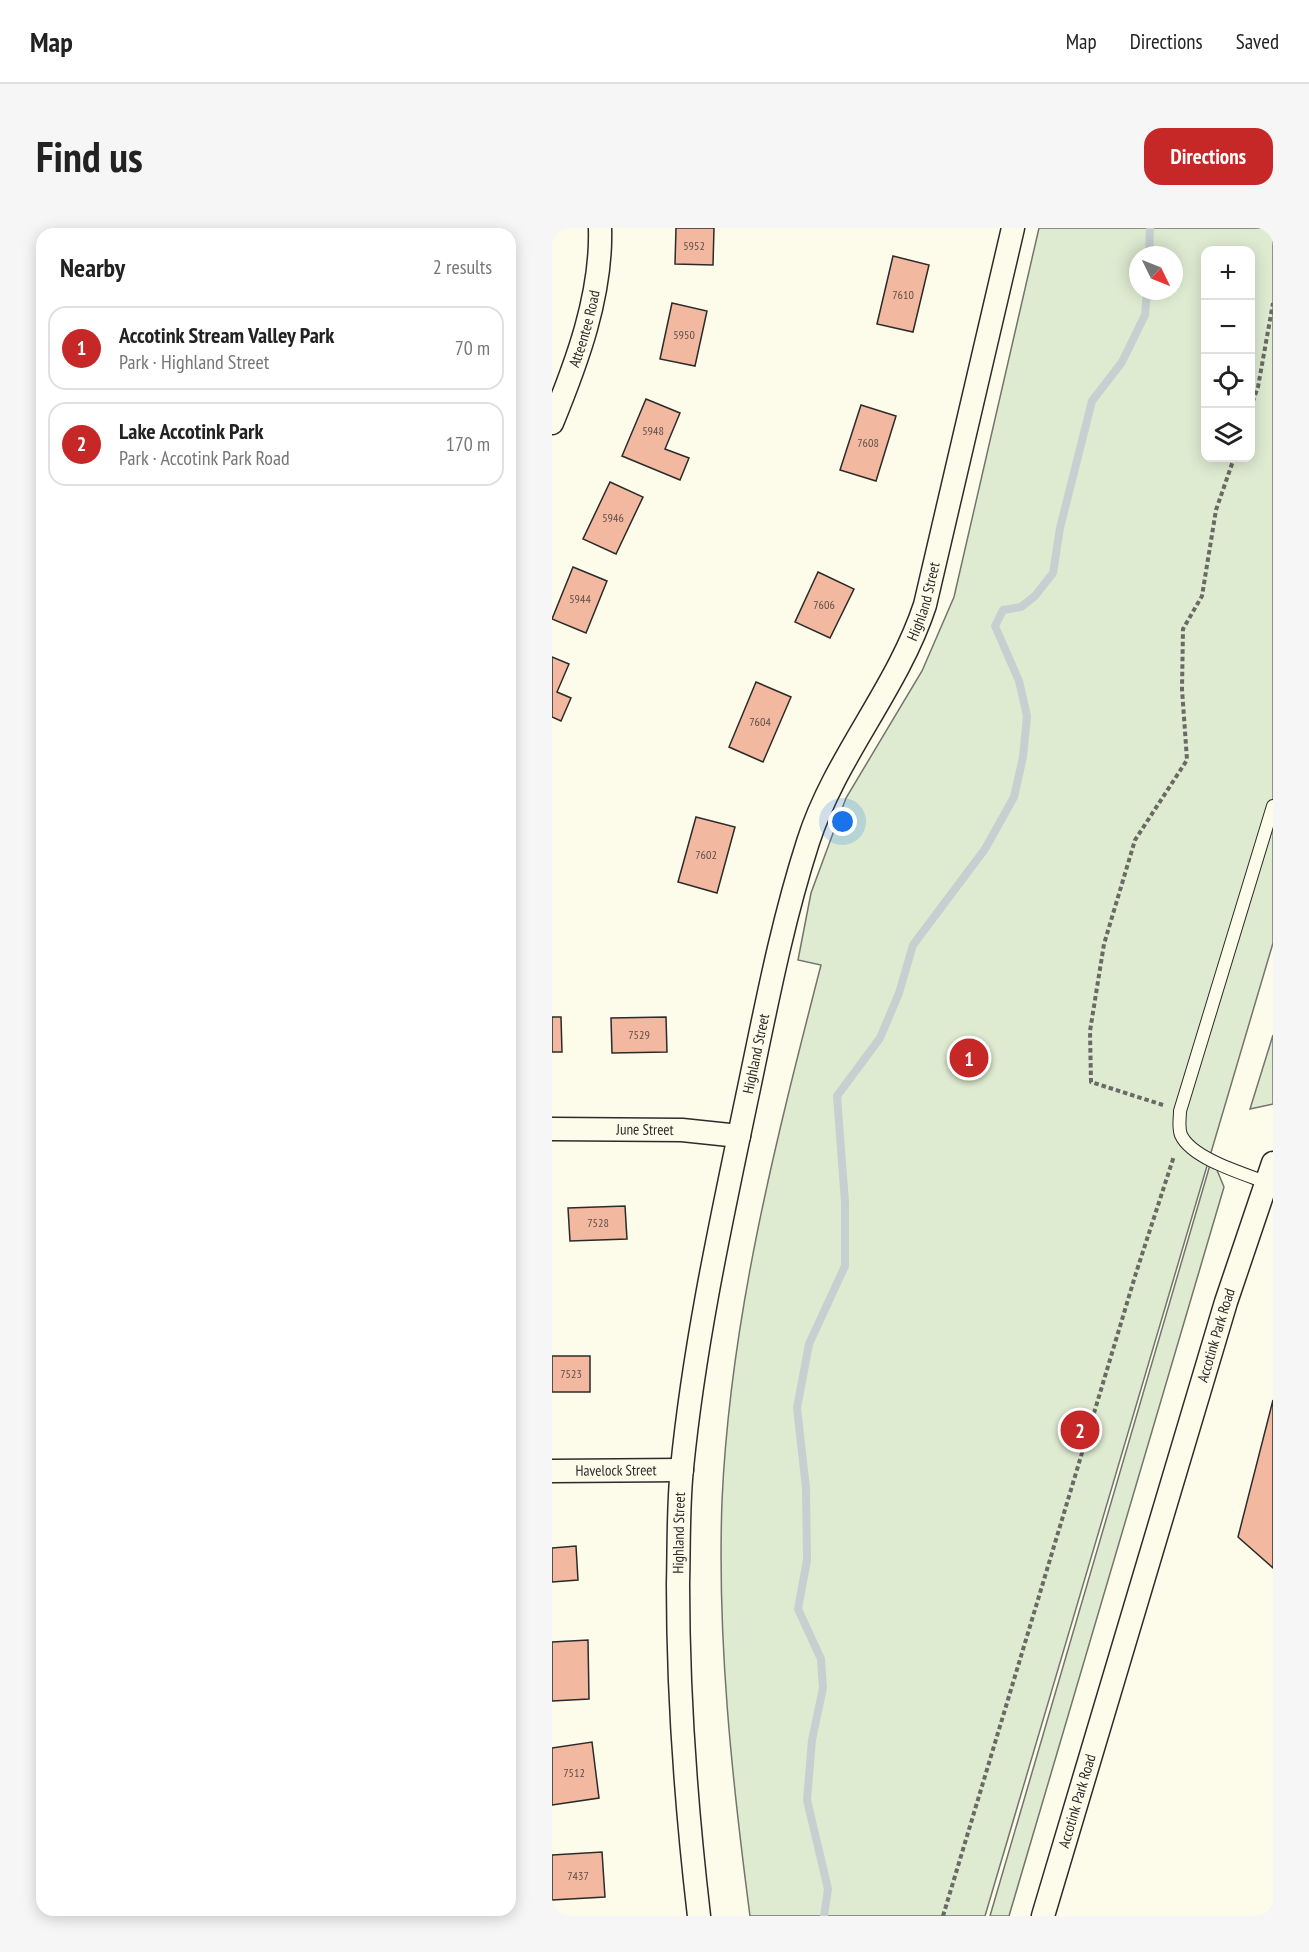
<!DOCTYPE html>
<html lang="en">
<head>
<meta charset="utf-8">
<style>
  body { margin:0; font-family:"PT Sans Narrow",sans-serif; background:#f6f6f6; color:#222 }
  .controls { position:absolute; right:18px; top:18px; display:grid; overflow:hidden; border-radius:12px; box-shadow:0 3px 15px #0003 }
  .controls button { width:54px; height:54px; display:grid; place-items:center; padding:0; border:0; border-bottom:2px solid #e0e0e0; background:#fff; color:#222; font:30px sans-serif }
  .compass { position:absolute; left:577px; top:18px; width:54px; height:54px; border-radius:50%; background:#fff; box-shadow:0 3px 15px #0003; rotate:133deg }
  .you { position:absolute; left:291px; top:594px; width:21px; height:21px; margin:-15px; border:4px solid #fff; border-radius:50%; background:#1a73e8; box-shadow:0 0 0 9px #1a73e833 }
  .badge { display:grid; place-items:center; width:39px; height:39px; border-radius:50%; background:#c62828; color:#fff; font-size:20px; font-weight:700 }
  .pin { position:absolute; translate:-50% -50%; border:3px solid #fff; box-shadow:0 2px 6px #0006 }
  .list { margin:0; padding:0; list-style:none }
  h2 { display:flex; justify-content:space-between; align-items:center; height:78px; margin:0; padding:0 24px; font-size:26px }
  h2 small { font-size:20px; font-weight:400; color:#767676 }
  .list li { display:grid; grid-template-columns:39px 1fr auto; gap:18px; align-items:center; box-sizing:border-box; height:84px; margin:0 12px 12px; padding:0 12px; border:2px solid #e0e0e0; border-radius:18px }
  .list b { display:block; font-size:22px; white-space:nowrap }
  .list p { margin:0; font-size:20px; white-space:nowrap; color:#767676 }
  .list em { font-size:20px; font-style:normal; color:#767676 }
  .icon { flex:none; width:33px; height:33px; fill:none; stroke:currentColor; stroke-width:2; stroke-linecap:round; stroke-linejoin:round }
  .map { position:relative; flex:none; width:721px; height:1688px; overflow:hidden; border-radius:18px }
  header { display:flex; align-items:center; gap:36px; box-sizing:border-box; height:84px; padding:0 30px; background:#fff; border-bottom:2px solid #e0e0e0 }
  header strong { font-size:28px }
  nav { display:flex; gap:33px; margin-inline-start:auto; font-size:21px }
  .intro { display:flex; align-items:center; justify-content:space-between; box-sizing:border-box; height:144px; padding:0 36px }
  h1 { margin:0; font-size:42px }
  .button { padding:15px 27px; border-radius:18px; background:#c62828; color:#fff; font-size:21px; font-weight:700 }
  main { display:flex; gap:36px; padding:0 36px }
  aside { flex:1; background:#fff; border-radius:18px; box-shadow:0 3px 15px #0003 }
  .map>svg:first-child { display:block }
  .green { fill:#deebd1; stroke:#74746e; stroke-width:1.5; fill-rule:evenodd }
  .lines { fill:none; stroke-linecap:round; stroke-linejoin:round }
  .stream { stroke:#c7d0d0; stroke-width:8 }
  .building { fill:#f2b8a0; stroke:#2b2b2b; stroke-width:1.5 }
  .service-casing { stroke:#2b2b2b; stroke-width:14 }
  .minor-casing { stroke:#2b2b2b; stroke-width:25 }
  .path { stroke:#6a6964; stroke-width:4; stroke-dasharray:4.5 3; stroke-linecap:butt }
  .service { stroke:#fdfbea; stroke-width:12 }
  .minor { stroke:#fdfbea; stroke-width:22 }
  .labels { text-anchor:middle; stroke-width:4.5; stroke-linejoin:round; paint-order:stroke }
  .number-label { font-size:12px; fill:#5d4e48 }
  .street-label { font-size:15px; fill:#2b2b2b; stroke:#fdfbea }
</style>
</head>
<body>
<header>
<strong>Map</strong>
<nav><a>Map</a><a>Directions</a><a>Saved</a></nav>
</header>
<div class="intro"><h1>Find us</h1><a class="button">Directions</a></div>
<main>
<aside>
<h2>Nearby<small>2 results</small></h2>
<ul class="list">
<li><span class="badge">1</span><div><b>Accotink Stream Valley Park</b><p>Park · Highland Street</p></div><em>70 m</em></li>
<li><span class="badge">2</span><div><b>Lake Accotink Park</b><p>Park · Accotink Park Road</p></div><em>170 m</em></li>
</ul>
</aside>
<div class="map">
<svg width="721" height="1688" viewBox="0 0 721 1688">
  <rect width="100%" height="100%" fill="#fdfbea"/>
  <g class="green">
    <path d="M487,0H721V715L433,1688H198C180,1551 165,1412 170,1273C178,1091 224,912 269,737L246,732L259,665L294,570L370,443L402,369ZM654,22H698V230H654ZM586,27H622V63H586Z"/>
    <path d="M721,807V876L698,881Z"/>
    <path d="M660,930L672,959L457,1688H438Z"/>
  </g>
  <g class="lines">
    <g class="stream">
      <path d="M597,27L598,0"/>
      <path d="M272,1688L276,1661L255,1572L260,1512L271,1460L269,1431L246,1381L255,1332L254,1260L245,1180L257,1116L293,1038V974L285,868L328,810L347,765L361,717L433,621L462,569L471,529L475,488L467,453L443,398L451,382L469,379L483,368L501,345L508,300L540,173L570,134L593,87L595,63"/>
    </g>
  </g>
  <g class="building">
    <path d="M124,0H162L161,37L123,36Z"/>
    <path d="M341,28L377,37L361,104L325,96Z"/>
    <path d="M120,75L155,83L143,138L108,131Z"/>
    <path d="M94,171L128,185L113,221L137,230L128,252L70,228Z"/>
    <path d="M309,177L344,188L324,253L288,242Z"/>
    <path d="M58,254L91,269L64,326L31,311Z"/>
    <path d="M21,339L55,353L34,405L0,391Z"/>
    <path d="M266,344L302,361L278,410L243,394Z"/>
    <path d="M0,429L17,436L5,464L19,470L9,493L0,489Z"/>
    <path d="M204,454L239,469L211,534L177,519Z"/>
    <path d="M144,589L183,599L165,665L126,654Z"/>
    <path d="M0,789H9L10,824H0Z"/>
    <path d="M114,789L115,824L60,825L59,790Z"/>
    <path d="M73,978L75,1011L18,1013L16,980Z"/>
    <rect x="0" y="1128" width="38" height="36"/>
    <path d="M721,1172V1340L686,1309Z"/>
    <path d="M24,1318L26,1352L0,1354V1320Z"/>
    <path d="M36,1412L37,1471L0,1473V1414Z"/>
    <path d="M40,1514L47,1570L0,1577V1520Z"/>
    <path d="M50,1624L53,1669L0,1672V1627Z"/>
  </g>
  <g class="lines">
    <g class="service-casing">
      <path id="service" d="M716,955C693,946 640,931 629,907C626,899 628,891 628,883L721,578"/>
    </g>
    <g class="minor-casing">
      <g id="minor">
        <path id="s1" d="M0,195C25,134 50,67 48,0"/>
        <path id="s2" d="M0,901L130,902L187,908"/>
        <path id="s3" d="M0,1243L130,1242"/>
        <path id="s4" d="M147,1688C134,1577 126,1467 126,1356C127,1318 126,1278 130,1240C142,1119 168,998 193,879C212,790 228,701 256,614C283,529 345,462 373,377L461,0"/>
        <path id="s5" d="M491,1688L674,1074L721,935"/>
      </g>
    </g>
    <g class="path">
      <path d="M698,181L706,159L721,75"/>
      <path d="M611,877L539,854L538,803L552,716L583,612L635,532L630,461L631,401L650,368L664,282L682,230"/>
      <path d="M391,1688L584,1045L622,928"/>
    </g>
    <use href="#service" class="service"/>
    <use href="#minor" class="minor"/>
  </g>
  <g class="labels">
    <g class="number-label">
      <text x="142" y="22">5952</text>
      <text x="351" y="71">7610</text>
      <text x="132" y="111">5950</text>
      <text x="101" y="207">5948</text>
      <text x="316" y="219">7608</text>
      <text x="61" y="294">5946</text>
      <text x="28" y="375">5944</text>
      <text x="272" y="381">7606</text>
      <text x="208" y="498">7604</text>
      <text x="154" y="631">7602</text>
      <text x="87" y="811">7529</text>
      <text x="46" y="999">7528</text>
      <text x="19" y="1150">7523</text>
      <text x="22" y="1549">7512</text>
      <text x="26" y="1652">7437</text>
    </g>
    <g class="street-label">
      <text dy="5" stroke="none"><textPath href="#s1" startOffset="100">Atteentee Road</textPath></text>
      <text dy="5" stroke="none"><textPath href="#s4" startOffset="1356">Highland Street</textPath></text>
      <text dy="5" stroke="none"><textPath href="#s4" startOffset="870">Highland Street</textPath></text>
      <text dy="5" stroke="none"><textPath href="#s2" startOffset="93">June Street</textPath></text>
      <text dy="5" stroke="none"><textPath href="#s5" startOffset="606">Accotink Park Road</textPath></text>
      <text dy="5" stroke="none"><textPath href="#s3" startOffset="64">Havelock Street</textPath></text>
      <text dy="5" stroke="none"><textPath href="#s4" startOffset="384">Highland Street</textPath></text>
      <text dy="5" stroke="none"><textPath href="#s5" startOffset="120">Accotink Park Road</textPath></text>
    </g>
  </g>
</svg>
<div class="controls">
<button>+</button>
<button>−</button>
<button><svg class="icon" aria-label="locate" viewBox="0 0 24 24"><circle cx="12" cy="12" r="6"/><path d="M12 2v4M12 18v4M2 12h4M18 12h4"/></svg></button>
<button><svg class="icon" aria-label="layers" viewBox="0 0 24 24"><path d="M12 4l9 5-9 5-9-5zM3 14l9 5 9-5"/></svg></button>
</div>
<svg class="compass" viewBox="-18 -18 36 36"><path d="M0-13l5 13h-10z" fill="#e53935"/><path d="M0 13l5-13h-10z" fill="#767676"/></svg>
<div class="you"></div>
<div class="pin badge" style="left:417px;top:830px">1</div>
<div class="pin badge" style="left:528px;top:1202px">2</div>
</div>
</main>
</body>
</html>
